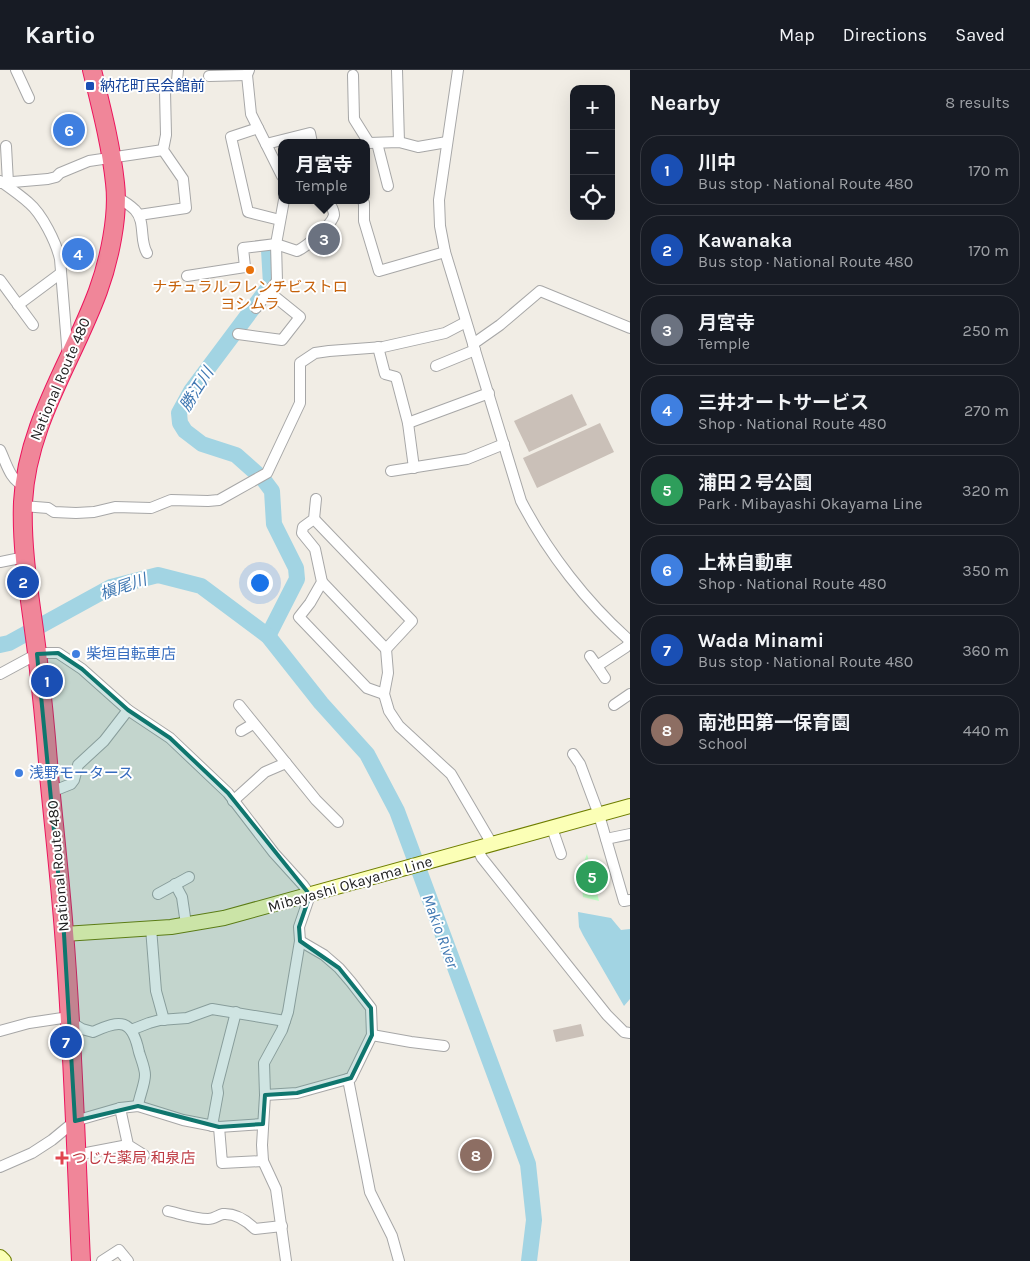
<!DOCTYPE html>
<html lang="en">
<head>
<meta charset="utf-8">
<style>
  body { margin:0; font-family:Karla,"Noto Sans JP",sans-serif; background:#20242c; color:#f1f3f6 }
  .controls { position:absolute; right:15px; top:15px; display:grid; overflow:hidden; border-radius:10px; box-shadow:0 5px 20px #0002 }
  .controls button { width:45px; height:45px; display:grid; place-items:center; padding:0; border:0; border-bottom:1px solid #363941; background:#171b24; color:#f1f3f6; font:25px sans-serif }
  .you { position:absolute; left:259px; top:512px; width:18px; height:18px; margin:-12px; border:4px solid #fff; border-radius:50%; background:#1a73e8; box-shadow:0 0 0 8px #1a73e833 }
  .badge { display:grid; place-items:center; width:32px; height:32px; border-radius:50%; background:#d00200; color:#fff; font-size:16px; font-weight:700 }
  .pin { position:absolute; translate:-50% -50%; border:2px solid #fff; box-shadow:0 1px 5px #0006 }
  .popup { position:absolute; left:278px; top:69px; width:92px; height:65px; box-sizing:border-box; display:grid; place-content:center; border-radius:10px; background:#171b24; filter:drop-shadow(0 1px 4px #0005); font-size:16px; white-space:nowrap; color:#9ea1a6 }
  .popup b { font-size:19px; color:#f1f3f6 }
  .popup::after { content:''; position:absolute; left:50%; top:100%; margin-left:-10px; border:10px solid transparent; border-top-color:#171b24 }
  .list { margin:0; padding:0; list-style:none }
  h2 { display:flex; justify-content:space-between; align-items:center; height:65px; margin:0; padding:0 20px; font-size:21px }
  h2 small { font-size:16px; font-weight:400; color:#9ea1a6 }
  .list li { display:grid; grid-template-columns:32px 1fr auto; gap:15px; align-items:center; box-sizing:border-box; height:70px; margin:0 10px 10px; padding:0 10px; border:1px solid #363941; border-radius:20px }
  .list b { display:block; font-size:19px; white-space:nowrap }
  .list p { margin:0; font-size:16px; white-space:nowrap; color:#9ea1a6 }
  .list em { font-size:16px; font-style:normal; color:#9ea1a6 }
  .icon { flex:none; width:28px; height:28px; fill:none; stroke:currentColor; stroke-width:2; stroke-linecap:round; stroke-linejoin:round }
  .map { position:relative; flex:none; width:630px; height:1191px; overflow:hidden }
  header { display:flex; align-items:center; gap:30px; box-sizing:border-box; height:70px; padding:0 25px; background:#171b24; border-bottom:1px solid #363941 }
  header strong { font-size:24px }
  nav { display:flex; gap:28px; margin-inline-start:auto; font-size:18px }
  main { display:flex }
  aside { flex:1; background:#171b24 }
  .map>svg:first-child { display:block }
  .park { fill:#bfffc5 }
  .water { fill:#a2d4e3 }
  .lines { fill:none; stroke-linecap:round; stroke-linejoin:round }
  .river { stroke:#a2d4e3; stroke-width:16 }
  .building { fill:#cac0b8 }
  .street-casing { stroke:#a7a7a7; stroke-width:12 }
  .secondary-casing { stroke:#6f7e00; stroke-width:16 }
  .highway-casing { stroke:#ec155d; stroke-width:20 }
  .street { stroke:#fff; stroke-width:10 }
  .secondary { stroke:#fbffb6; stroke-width:14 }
  .highway { stroke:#f08699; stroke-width:18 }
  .marked { fill:#0f766e; fill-opacity:0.2; stroke:#0f766e; stroke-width:4; stroke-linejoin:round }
  .transit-dot { fill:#1a4fb4; stroke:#fff; stroke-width:2 }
  .food-dot { fill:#e8710a; stroke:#fff; stroke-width:2 }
  .shop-dot { fill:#3f7fe0; stroke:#fff; stroke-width:2 }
  .health-dot { fill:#e0444e; stroke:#fff; stroke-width:2 }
  .labels { text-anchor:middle; stroke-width:4; stroke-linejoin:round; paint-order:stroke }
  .transit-label { font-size:15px; fill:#164399; stroke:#fff; text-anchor:start }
  .food-label { font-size:15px; fill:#c56008; stroke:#fff }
  .street-label { font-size:15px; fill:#202020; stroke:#fff }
  .shop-label { font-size:15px; fill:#366cbe; stroke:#fff; text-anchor:start }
  .health-label { font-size:15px; fill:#be3a42; stroke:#fff; text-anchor:start }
  .water-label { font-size:16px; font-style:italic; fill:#4078b2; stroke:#fff }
</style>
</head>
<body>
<header>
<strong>Kartio</strong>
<nav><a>Map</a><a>Directions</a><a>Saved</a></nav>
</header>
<main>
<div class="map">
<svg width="630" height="1191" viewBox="0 0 630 1191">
  <rect width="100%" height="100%" fill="#f1ede5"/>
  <path class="park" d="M587,784L593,805L611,801L612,804L594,810L599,831L583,827L580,802Z"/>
  <path class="water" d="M578,842L611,848L621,860L630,859V929L624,936L583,865L579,857Z"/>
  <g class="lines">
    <g class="river">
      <path d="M268,566L297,509L296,498L274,454L272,421L263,409L236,385L202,374L185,361L180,353L179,343L191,321L271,214L269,180"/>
      <path d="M0,575L9,573L111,517L158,505L201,516L268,566L321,633L367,684L397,741L528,1094L534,1150L529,1191"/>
    </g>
  </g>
  <g class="building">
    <path d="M572,324L587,355L529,382L514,351Z"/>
    <path d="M600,353L614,382L537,418L523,388Z"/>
    <path d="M581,954L584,966L556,972L553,960Z"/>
  </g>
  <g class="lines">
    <g class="street-casing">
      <g id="street">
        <path d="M16,0L29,28"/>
        <path d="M249,0L247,5L251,44L282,106"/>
        <path d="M397,0L399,72"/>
        <path d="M458,0L439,130L440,156L445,182L521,431C548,483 587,533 630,571"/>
        <path d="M353,5L354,49L369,73L399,72L418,77L447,72"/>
        <path d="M209,6L247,5"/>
        <path d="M258,58L231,67L248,142L280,150"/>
        <path d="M377,73L388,116"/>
        <path d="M266,74L310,63L312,73"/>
        <path d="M6,76L8,113"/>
        <path d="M0,111C10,118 20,125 29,133C42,144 56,172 60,189L68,287"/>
        <path d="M1,113L48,109L56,107L60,103L89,91L163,80"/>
        <path d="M115,126C122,130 130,135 135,140C146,152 139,170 147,183"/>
        <path d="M362,130L364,133V151L379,201L445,182"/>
        <path d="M139,145L186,138L183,109L163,80L166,65L165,21L177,11L178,0"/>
        <path d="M187,206L245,197L243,178L276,174L297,181C306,177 332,155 334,145C334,139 330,135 328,130"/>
        <path d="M0,210L33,255"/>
        <path d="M18,235L61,203"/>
        <path d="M256,238L277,211L276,174L284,130"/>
        <path d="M238,264L282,270L300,247L269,222"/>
        <path d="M473,274L500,255L540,221L630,258"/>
        <path d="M378,277L385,304L396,307L408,353L414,398"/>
        <path d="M436,296L475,280"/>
        <path d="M408,353L489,323"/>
        <path d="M0,380C6,392 10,411 24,415"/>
        <path d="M391,401L467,389L504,374"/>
        <path d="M316,429L314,449L303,457L302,463L315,479L322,512L310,533L299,547L367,618L384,624"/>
        <path d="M23,436L48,438L54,442L76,443L94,442L115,437L151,438L171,430L208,431L219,430L267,403L300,333V293L315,283L329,281L383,277L445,263L466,252"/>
        <path d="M314,449L412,551L386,579"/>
        <path d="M0,492L25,487"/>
        <path d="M322,512L386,579L388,603L384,624L389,641L399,656L451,704L492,774"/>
        <path d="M590,586L597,596L626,577L630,572"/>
        <path d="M597,596L605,608"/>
        <path d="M0,604L37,584L47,583H58L82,599L128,640L170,668L228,723L274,783L303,815L310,825L299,857L300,871L288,942L282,960L264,993L265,1025L262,1075L263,1091L276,1119L286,1191"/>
        <path d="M239,635L316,730L338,752"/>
        <path d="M614,635L630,624"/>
        <path d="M241,661L253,654"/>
        <path d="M573,684L580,694L599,745L624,831L630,830"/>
        <path d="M51,722L71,714L74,710L78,695L104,671L128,640"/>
        <path d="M233,731L265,702L286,693"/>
        <path d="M552,758L561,784"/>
        <path d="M606,769L630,764"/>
        <path d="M477,778L482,788L607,945L624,962L630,963"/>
        <path d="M175,814L182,827L186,854"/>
        <path d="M158,824L189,807"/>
        <path d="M151,858L156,921L164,950"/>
        <path d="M69,951L82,959L93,962C121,949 132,949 139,982C141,989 145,998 145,1005C145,1014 139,1027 138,1036"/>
        <path d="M131,960L149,953L160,950L187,948L212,939L285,951"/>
        <path d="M0,961L29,953L69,947"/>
        <path d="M372,965L411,972L444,976"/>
        <path d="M348,1009L370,1122L392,1166L399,1191"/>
        <path d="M265,1025L297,1023L351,1008L372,965L371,938L351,912L339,898L324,885L300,871"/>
        <path d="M120,1038L128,1075L144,1085"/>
        <path d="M212,1056L218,1023L217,1016L236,942"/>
        <path d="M219,1057L222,1093L263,1091"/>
        <path d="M76,1085L128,1075"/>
        <path d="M0,1097L32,1083L52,1070L75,1051L120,1038L138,1036L183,1050L219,1057L263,1054"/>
        <path d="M168,1141C181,1144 195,1149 208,1149C214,1149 218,1145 223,1144C236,1143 247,1151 255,1159L282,1156"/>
        <path d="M102,1191L119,1180L128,1191"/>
      </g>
    </g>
    <g class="secondary-casing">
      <g id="secondary">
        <path d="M64,864L171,857L224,848L630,736"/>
        <path d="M0,1187L4,1191"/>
      </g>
    </g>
    <g class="highway-casing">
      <path id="highway" d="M81,1191C76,1082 73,972 64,862C60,810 54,757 49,705C46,664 42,624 37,583C31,533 21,483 23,432C27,354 72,292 98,221C109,191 119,146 115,113C111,75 101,37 92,0"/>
    </g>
    <use href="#street" class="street"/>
    <use href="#secondary" class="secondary"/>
    <use href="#highway" class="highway"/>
  </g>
  <path class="marked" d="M58,583L82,599L128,640L170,668L228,723L310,825L299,857L300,871L339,898L371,938L372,965L351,1008L297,1023L265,1025L263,1054L219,1057L138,1036L75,1051L64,864L37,584Z"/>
  <rect class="transit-dot" x="85" y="11" width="10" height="10" rx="2.5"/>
  <circle class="food-dot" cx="250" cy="200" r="5"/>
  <g class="shop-dot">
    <circle cx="76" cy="584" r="5"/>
    <circle cx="19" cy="703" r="5"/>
  </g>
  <path class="health-dot" d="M59.5 1080.5h5v5h5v5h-5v5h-5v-5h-5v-5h5z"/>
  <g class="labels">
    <g class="transit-label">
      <text x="100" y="21">納花町民会館前</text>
    </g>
    <g class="food-label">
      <text x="250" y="222">ナチュラルフレンチビストロ<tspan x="250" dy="17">ヨシムラ</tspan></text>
    </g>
    <g class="street-label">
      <text transform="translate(60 309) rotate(-67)" y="5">National Route 480</text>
      <text transform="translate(58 796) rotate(-95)" y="5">National Route 480</text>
      <text transform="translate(350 814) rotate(-16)" y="5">Mibayashi Okayama Line</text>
    </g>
    <g class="shop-label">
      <text x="86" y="589">柴垣自転車店</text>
      <text x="29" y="708">浅野モータース</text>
    </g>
    <g class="health-label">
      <text x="72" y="1093">つじた薬局 和泉店</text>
    </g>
    <g class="water-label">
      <text transform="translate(196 319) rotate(-58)" y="6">勝江川</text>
      <text transform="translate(123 516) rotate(-19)" y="6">槇尾川</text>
      <text transform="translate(441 861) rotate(70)" y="6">Makio River</text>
    </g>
  </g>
</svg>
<div class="controls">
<button>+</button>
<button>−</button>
<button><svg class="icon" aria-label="locate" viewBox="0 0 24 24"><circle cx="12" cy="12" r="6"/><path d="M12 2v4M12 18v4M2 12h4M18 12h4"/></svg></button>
</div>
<div class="you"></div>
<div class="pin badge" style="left:47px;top:611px;background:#1a4fb4">1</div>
<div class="pin badge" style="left:23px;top:512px;background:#1a4fb4">2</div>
<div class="pin badge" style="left:324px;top:169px;background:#6b7280">3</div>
<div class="popup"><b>月宮寺</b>Temple</div>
<div class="pin badge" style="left:78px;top:184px;background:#3f7fe0">4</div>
<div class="pin badge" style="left:592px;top:807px;background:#2e9e5b">5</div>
<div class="pin badge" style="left:69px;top:60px;background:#3f7fe0">6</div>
<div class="pin badge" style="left:66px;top:972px;background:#1a4fb4">7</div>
<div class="pin badge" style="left:476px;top:1085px;background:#8d6e63">8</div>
</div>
<aside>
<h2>Nearby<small>8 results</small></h2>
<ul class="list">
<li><span class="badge" style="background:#1a4fb4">1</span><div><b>川中</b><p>Bus stop · National Route 480</p></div><em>170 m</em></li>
<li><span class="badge" style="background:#1a4fb4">2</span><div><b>Kawanaka</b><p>Bus stop · National Route 480</p></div><em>170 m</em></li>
<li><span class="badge" style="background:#6b7280">3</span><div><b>月宮寺</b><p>Temple</p></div><em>250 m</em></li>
<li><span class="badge" style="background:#3f7fe0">4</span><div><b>三井オートサービス</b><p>Shop · National Route 480</p></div><em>270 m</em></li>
<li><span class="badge" style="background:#2e9e5b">5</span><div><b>浦田２号公園</b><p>Park · Mibayashi Okayama Line</p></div><em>320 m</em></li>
<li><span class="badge" style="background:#3f7fe0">6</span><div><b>上林自動車</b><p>Shop · National Route 480</p></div><em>350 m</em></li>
<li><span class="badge" style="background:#1a4fb4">7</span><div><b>Wada Minami</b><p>Bus stop · National Route 480</p></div><em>360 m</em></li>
<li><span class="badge" style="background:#8d6e63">8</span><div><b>南池田第一保育園</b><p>School</p></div><em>440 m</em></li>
</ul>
</aside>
</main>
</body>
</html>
